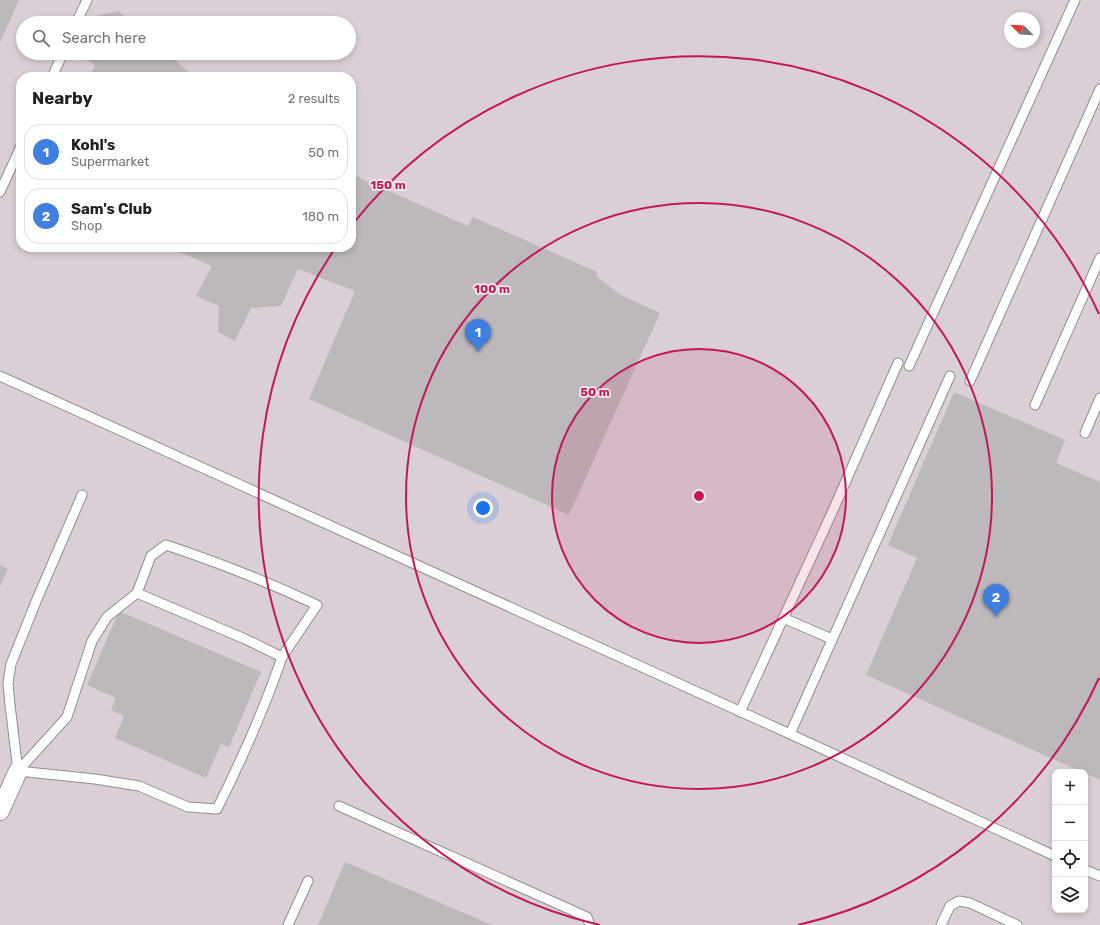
<!DOCTYPE html>
<html lang="en">
<head>
<meta charset="utf-8">
<style>
  body { margin:0; font-family:Rubik,sans-serif; background:#f2f2f2; color:#222 }
  .controls { position:absolute; right:12px; bottom:12px; display:grid; overflow:hidden; border-radius:8px; box-shadow:0 2px 6px #0003 }
  .controls button { width:36px; height:36px; display:grid; place-items:center; padding:0; border:0; border-bottom:1px solid #e0e0e0; background:#fff; color:#222; font:20px sans-serif }
  .compass { position:absolute; left:1004px; top:12px; width:36px; height:36px; border-radius:50%; background:#fff; box-shadow:0 2px 6px #0003; rotate:294deg }
  .you { position:absolute; left:483px; top:508px; width:14px; height:14px; margin:-10px; border:3px solid #fff; border-radius:50%; background:#1a73e8; box-shadow:0 0 0 6px #1a73e833 }
  .badge { display:grid; place-items:center; width:26px; height:26px; border-radius:50%; background:#3e8580; color:#fff; font-size:13px; font-weight:700 }
  .pin { position:absolute; translate:-50% -33px; filter:drop-shadow(0 1px 2px #0008) }
  .pin::after { content:''; position:absolute; top:21px; width:14px; height:12px; background:inherit; clip-path:polygon(0 0,100% 0,50% 100%) }
  .list { margin:0; padding:0; list-style:none }
  h2 { display:flex; justify-content:space-between; align-items:center; height:52px; margin:0; padding:0 16px; font-size:17px }
  h2 small { font-size:13px; font-weight:400; color:#767676 }
  .list li { display:grid; grid-template-columns:26px 1fr auto; gap:12px; align-items:center; box-sizing:border-box; height:56px; margin:0 8px 8px; padding:0 8px; border:1px solid #e0e0e0; border-radius:16px }
  .list b { display:block; font-size:15px; white-space:nowrap }
  .list p { margin:0; font-size:13px; white-space:nowrap; color:#767676 }
  .list em { font-size:13px; font-style:normal; color:#767676 }
  .icon { flex:none; width:22px; height:22px; fill:none; stroke:currentColor; stroke-width:2; stroke-linecap:round; stroke-linejoin:round }
  .map { position:relative; flex:none; width:1100px; height:925px; overflow:hidden }
  .search { position:absolute; background:#fff; box-shadow:0 2px 6px #0003; left:16px; top:16px; width:340px; height:44px; display:flex; align-items:center; gap:10px; box-sizing:border-box; padding:0 14px; border-radius:22px; color:#767676; font-size:15px }
  .panel { position:absolute; background:#fff; box-shadow:0 2px 6px #0003; left:16px; top:72px; width:340px; height:180px; border-radius:16px }
  .map>svg:first-child { display:block }
  .built { fill:#dacfd6; fill-rule:evenodd }
  .building { fill:#bcb8bb }
  .lines { fill:none; stroke-linecap:round; stroke-linejoin:round }
  .service-casing { stroke:#928d90; stroke-width:11 }
  .minor-casing { stroke:#928d90; stroke-width:20 }
  .service { stroke:#fff; stroke-width:9 }
  .minor { stroke:#fff; stroke-width:18 }
  .ring { fill:none; stroke:#c2185b; stroke-width:2 }
  .centre { fill:#c2185b; stroke:#efeaed; stroke-width:2 }
  .ring-label { font-size:12px; text-anchor:middle; font-weight:bold; fill:#c2185b; stroke:#efeaed; stroke-width:3.5; stroke-linejoin:round; paint-order:stroke }
</style>
</head>
<body>
<div class="map">
<svg width="1100" height="925" viewBox="0 0 1100 925">
  <rect width="100%" height="100%" fill="#e1dde0"/>
  <path class="built" d="M0,0H1100V925H0ZM1010,18H1034V42H1010ZM23,23H349V53H23ZM21,77H351V247H21ZM1055,772H1085V910H1055Z"/>
  <g class="building">
    <path d="M0,0H19L0,43Z"/>
    <path d="M118,11L132,23H93L96,16Z"/>
    <path d="M79,53H167L194,77H89L95,65L78,55Z"/>
    <path d="M351,174L468,226L473,217L597,272L596,276L619,294L660,313L569,515L309,399L355,291L298,269L281,306L251,308L235,341L218,332L219,306L196,296L212,266L168,247H351Z"/>
    <path d="M954,392L1065,440L1056,463L1100,482V780L1085,773V772H1082L866,675L917,558L888,545Z"/>
    <path d="M0,565L8,569L0,587Z"/>
    <path d="M119,611L261,672L229,747L221,744L206,778L115,738L124,716L111,710L116,698L87,685Z"/>
    <path d="M345,862L492,925H318Z"/>
  </g>
  <g class="lines">
    <g class="service-casing">
      <g id="service">
        <path d="M76,23L87,0"/>
        <path d="M52,77L63,53"/>
        <path d="M0,192L21,146"/>
        <path d="M909,366L1075,0"/>
        <path d="M0,376L790,734L1055,856"/>
        <path d="M970,381L1100,89"/>
        <path d="M1035,405L1100,258"/>
        <path d="M1085,433L1100,398"/>
        <path d="M137,593L245,639L282,657C264,710 242,759 217,809L188,807L139,786L95,779L18,771L67,717L92,641L107,617Z"/>
        <path d="M137,593L151,556L166,545C217,562 268,582 317,605L282,657"/>
        <path d="M783,618L832,639"/>
        <path d="M740,712L830,517L898,363"/>
        <path d="M790,734L950,376"/>
        <path d="M18,771L10,705L8,683L11,664L37,599L82,495"/>
        <path d="M339,806L587,917L590,925"/>
        <path d="M1085,870L1100,876"/>
        <path d="M288,925L308,881"/>
        <path d="M941,925L950,906L959,901L970,903L1017,925"/>
      </g>
    </g>
    <g class="minor-casing">
      <path id="minor" d="M0,811L18,771"/>
    </g>
    <use href="#service" class="service"/>
    <use href="#minor" class="minor"/>
  </g>
  <circle cx="699" cy="496" r="147" fill="#c2185b" fill-opacity=".12"/>
  <g class="ring">
    <circle cx="699" cy="496" r="147"/>
    <circle cx="699" cy="496" r="293"/>
    <path d="M1099 678A440 440 0 0 1 798 925M600 925A440 440 0 0 1 334 250M352 225A440 440 0 0 1 1099 314"/>
  </g>
  <circle cx="699" cy="496" r="6" class="centre"/>
  <g class="ring-label">
    <text x="388" y="189">150 m</text>
    <text x="492" y="293">100 m</text>
    <text x="595" y="396">50 m</text>
  </g>
</svg>
<div class="controls">
<button>+</button>
<button>−</button>
<button><svg class="icon" aria-label="locate" viewBox="0 0 24 24"><circle cx="12" cy="12" r="6"/><path d="M12 2v4M12 18v4M2 12h4M18 12h4"/></svg></button>
<button><svg class="icon" aria-label="layers" viewBox="0 0 24 24"><path d="M12 4l9 5-9 5-9-5zM3 14l9 5 9-5"/></svg></button>
</div>
<svg class="compass" viewBox="-18 -18 36 36"><path d="M0-13l5 13h-10z" fill="#e53935"/><path d="M0 13l5-13h-10z" fill="#767676"/></svg>
<div class="you"></div>
<div class="pin badge" style="left:478px;top:352px;background:#3f7fe0">1</div>
<div class="pin badge" style="left:996px;top:617px;background:#3f7fe0">2</div>
<div class="search"><svg class="icon" aria-label="search" viewBox="0 0 24 24"><circle cx="10" cy="10" r="6"/><path d="M15 15l6 6"/></svg>Search here</div>
<section class="panel">
<h2>Nearby<small>2 results</small></h2>
<ul class="list">
<li><span class="badge" style="background:#3f7fe0">1</span><div><b>Kohl's</b><p>Supermarket</p></div><em>50 m</em></li>
<li><span class="badge" style="background:#3f7fe0">2</span><div><b>Sam's Club</b><p>Shop</p></div><em>180 m</em></li>
</ul>
</section>
</div>
</body>
</html>
